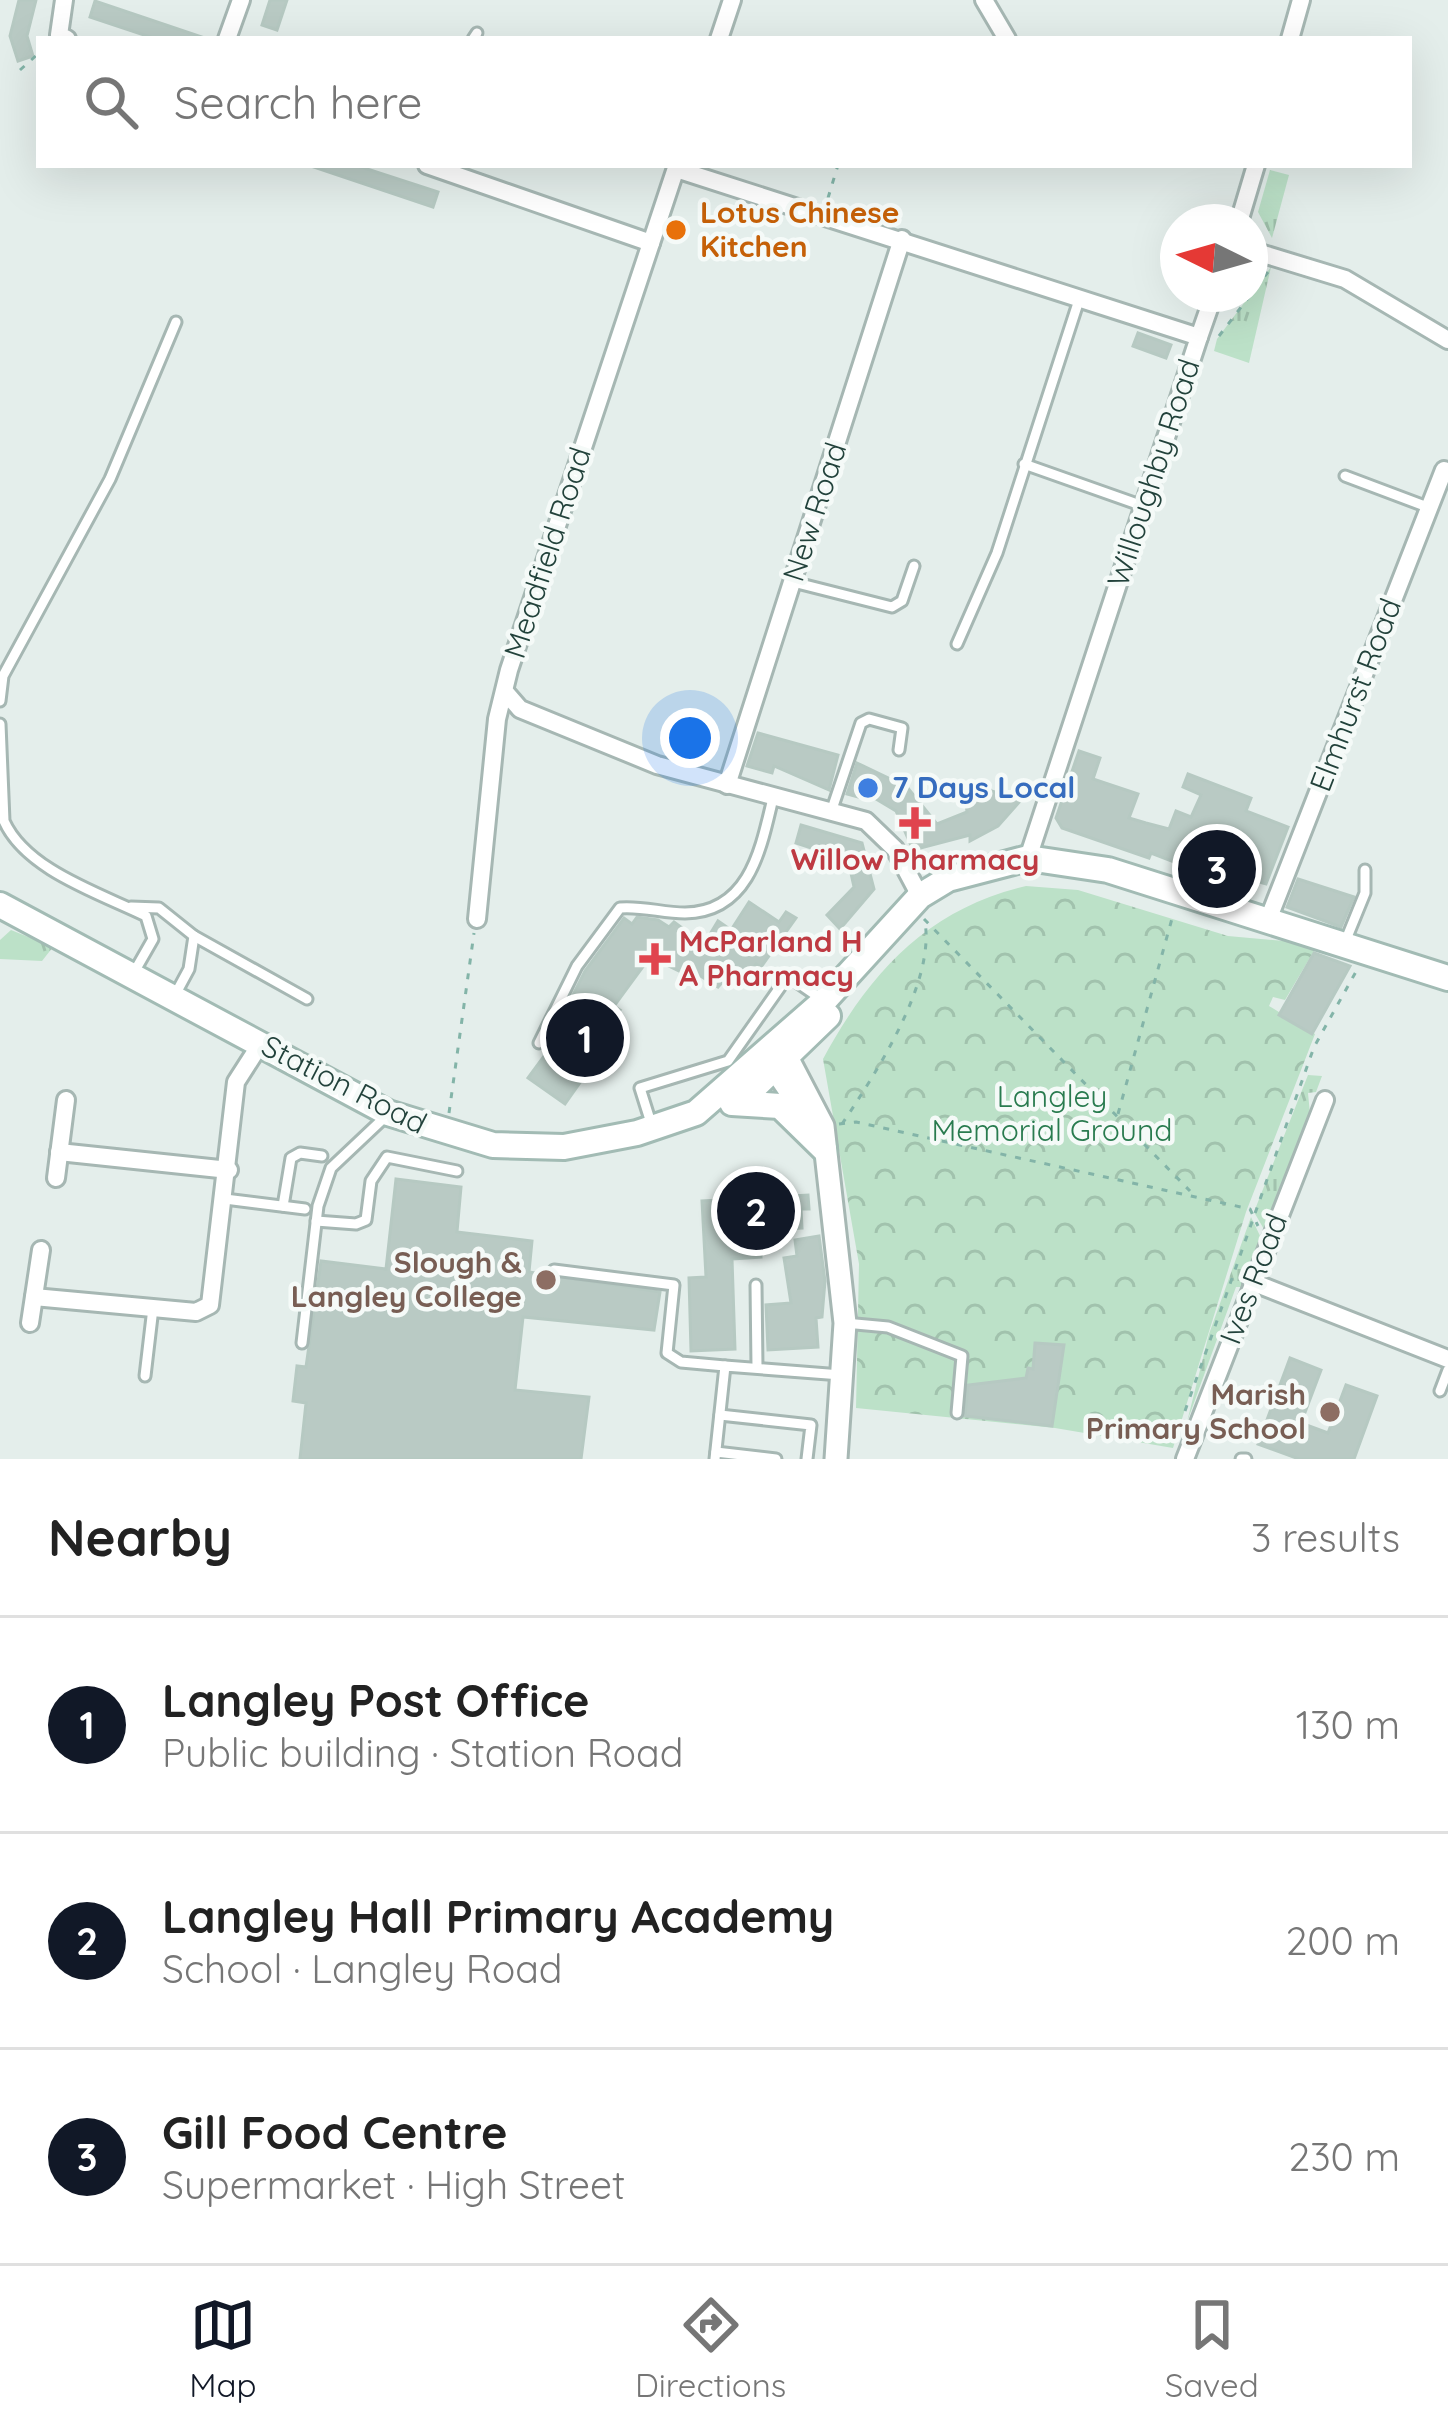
<!DOCTYPE html>
<html lang="en">
<head>
<meta charset="utf-8">
<style>
  body { margin:0; font-family:Quicksand,sans-serif; background:#f2f2f2; color:#222 }
  .compass { position:absolute; left:1160px; top:204px; width:108px; height:108px; border-radius:50%; background:#fff; box-shadow:0 12px 48px #0002; rotate:275deg }
  .you { position:absolute; left:690px; top:738px; width:42px; height:42px; margin:-30px; border:9px solid #fff; border-radius:50%; background:#1a73e8; box-shadow:0 0 0 18px #1a73e833 }
  .badge { display:grid; place-items:center; width:78px; height:78px; border-radius:50%; background:#111827; color:#fff; font-size:39px; font-weight:700 }
  .pin { position:absolute; translate:-50% -50%; border:6px solid #fff; box-shadow:0 3px 12px #0006 }
  .list { margin:0; padding:0; list-style:none }
  h2 { display:flex; justify-content:space-between; align-items:center; height:156px; margin:0; padding:0 48px; font-size:51px }
  h2 small { font-size:39px; font-weight:400; color:#767676 }
  .list li { display:grid; grid-template-columns:78px 1fr auto; gap:36px; align-items:center; box-sizing:border-box; height:216px; padding:0 48px; border-top:3px solid #e0e0e0 }
  .list b { display:block; font-size:45px; white-space:nowrap }
  .list p { margin:0; font-size:39px; white-space:nowrap; color:#767676 }
  .list em { font-size:39px; font-style:normal; color:#767676 }
  .icon { flex:none; width:66px; height:66px; fill:none; stroke:currentColor; stroke-width:2; stroke-linecap:round; stroke-linejoin:round }
  .map { position:relative; flex:none; width:1448px; height:1459px; overflow:hidden }
  .search { position:absolute; background:#fff; box-shadow:0 12px 48px #0002; left:36px; right:36px; top:36px; height:132px; display:flex; align-items:center; gap:30px; box-sizing:border-box; padding:0 42px; border-radius:0px; color:#767676; font-size:45px }
  .sheet { height:804px; background:#fff }
  nav { display:flex; justify-content:space-around; align-items:center; box-sizing:border-box; height:168px; border-top:3px solid #e0e0e0; background:#fff; font-size:33px; color:#767676 }
  nav a { display:grid; justify-items:center; gap:6px }
  nav .on { color:#111827 }
  .map>svg:first-child { display:block }
  .grass { fill:url(#grass-tufts) }
  .park { fill:url(#park-crowns) }
  .building { fill:#b9cac4; stroke:#b6c9c2; stroke-width:3 }
  .lines { fill:none; stroke-linecap:round; stroke-linejoin:round }
  .service-casing { stroke:#a6b7b3; stroke-width:15 }
  .minor-casing { stroke:#a6b7b3; stroke-width:22 }
  .tertiary-casing { stroke:#a6b7b3; stroke-width:27 }
  .secondary-casing { stroke:#a2bbb4; stroke-width:30 }
  .path { stroke:#83b4a8; stroke-width:3; stroke-dasharray:6 9; stroke-linecap:butt }
  .service { stroke:#fff; stroke-width:9 }
  .minor { stroke:#fff; stroke-width:16 }
  .tertiary { stroke:#fff; stroke-width:21 }
  .secondary { stroke:#fff; stroke-width:24 }
  .food-dot { fill:#e8710a; stroke:#f5faf8; stroke-width:4.5 }
  .shop-dot { fill:#3f7fe0; stroke:#f5faf8; stroke-width:4.5 }
  .health-dot { fill:#e0444e; stroke:#f5faf8; stroke-width:4.5 }
  .education-dot { fill:#8d6e63; stroke:#f5faf8; stroke-width:4.5 }
  .labels { text-anchor:middle; stroke-width:9; stroke-linejoin:round; paint-order:stroke }
  .food-label { font-size:30px; font-weight:bold; fill:#c56008; stroke:#f5faf8; text-anchor:start }
  .street-label { font-size:30px; fill:#22423b; stroke:#f5faf8 }
  .shop-label { font-size:30px; font-weight:bold; fill:#366cbe; stroke:#f5faf8; text-anchor:start }
  .health-label { font-size:30px; font-weight:bold; fill:#be3a42; stroke:#f5faf8 }
  .park-label { font-size:30px; fill:#297b4f; stroke:#f5faf8 }
  .education-label { font-size:30px; font-weight:bold; fill:#785e54; stroke:#f5faf8; text-anchor:end }
</style>
</head>
<body>
<div class="map">
<svg width="1448" height="1459" viewBox="0 0 1448 1459">
  <defs>
    <pattern id="grass-tufts" width="24" height="20" patternUnits="userSpaceOnUse" patternTransform="scale(3)"><rect width="24" height="20" fill="#bce1c8"/><path d="M3 7l-1-3M5 7V3M7 7l1-3M15 17l-1-3M17 17v-4M19 17l1-3" fill="none" stroke="#a1c2ad"/></pattern>
    <pattern id="park-crowns" width="20" height="18" patternUnits="userSpaceOnUse" patternTransform="scale(3)"><rect width="20" height="18" fill="#bce1c8"/><path d="M2 6a3 3 0 1 1 6 0M12 15a3 3 0 1 1 6 0" fill="none" stroke="#a1c2ad"/></pattern>
  </defs>
  <rect width="100%" height="100%" fill="#e4eeeb"/>
  <g class="grass">
    <path d="M1270,170L1289,175L1272,238L1258,212Z"/>
    <path d="M1271,267L1249,363L1214,351L1217,339Z"/>
    <path d="M11,930L53,947L42,961L0,959V940Z"/>
    <path d="M1308,1075L1322,1076L1316,1092L1308,1093L1310,1114L1265,1231L1254,1212Z"/>
    <path d="M1251,1217L1262,1240L1242,1287H1236L1187,1422L1209,1334Z"/>
  </g>
  <path class="park" d="M1026,886L1078,890L1228,936L1318,944L1285,1000L1273,997L1269,1006L1315,1034L1246,1212L1173,1448L1055,1428L856,1408L859,1264L823,1059C870,972 928,909 1026,886Z"/>
  <g class="building">
    <path d="M19,0H36L27,36L33,56L18,61L10,36Z"/>
    <path d="M270,0H287L277,30L262,25Z"/>
    <path d="M95,1L202,37V39H156L90,17Z"/>
    <path d="M308,165H355L438,192L433,207Z"/>
    <path d="M1138,333L1171,345L1166,358L1133,346Z"/>
    <path d="M758,733L838,755L829,790L774,766L772,773L747,766Z"/>
    <path d="M1079,751L1100,758L1093,779L1138,794L1129,818L1146,823L1169,829L1176,811L1191,817L1201,795L1183,787L1188,774L1251,798L1246,811L1288,827L1266,884L1197,864L1195,870L1151,853L1149,858L1062,828L1056,818Z"/>
    <path d="M857,763L907,787L937,824L967,812L966,803L985,789L1021,800L998,826L970,841V835L913,850L896,811L861,790L858,797L847,794Z"/>
    <path d="M801,825L862,843L874,889L840,929L827,915L854,887L848,860L796,843Z"/>
    <path d="M1298,879L1354,897L1341,927L1287,907Z"/>
    <path d="M749,902L779,922L786,912L796,918L761,967L756,964L748,976L741,972L733,982L726,978L718,987L691,970L687,975L650,957L614,1006L620,1010L601,1033L604,1038L593,1053L598,1057L565,1104L528,1078L575,1014L567,1007L585,971L624,918L632,924L637,917L658,920L669,927L674,922L704,944L718,921L731,930Z"/>
    <path d="M1314,953L1350,966L1312,1034L1279,1015Z"/>
    <path d="M396,1179L461,1187L457,1232L532,1241L529,1272L660,1292L654,1330L523,1317L515,1390L589,1397L581,1459H300L306,1403L293,1401L297,1366L306,1367L321,1261L386,1269Z"/>
    <path d="M808,1195L809,1209H801L802,1228L780,1229L775,1197Z"/>
    <path d="M758,1198L761,1257L732,1259L735,1349L691,1351L689,1278L706,1277L702,1201Z"/>
    <path d="M819,1236L825,1281L822,1317L816,1318L818,1347L768,1350L766,1305L791,1303L784,1258L797,1256L795,1240Z"/>
    <path d="M1035,1343L1064,1345L1052,1426L965,1416L968,1385L1026,1378L1028,1368L1033,1369Z"/>
    <path d="M1290,1358L1321,1370L1301,1423L1328,1433L1346,1385L1377,1396L1354,1459H1299L1258,1444Z"/>
  </g>
  <g class="lines">
    <g class="service-casing">
      <g id="service">
        <path d="M473,39L477,33"/>
        <path d="M1024,464L1143,506"/>
        <path d="M1345,476L1430,508"/>
        <path d="M793,582L892,607L902,601L914,566"/>
        <path d="M957,644L997,553L1079,300"/>
        <path d="M0,701L3,676L110,479L176,322"/>
        <path d="M0,724L4,821C26,870 99,893 146,916L153,939L133,974"/>
        <path d="M831,812L861,723L869,719L902,728L899,750"/>
        <path d="M131,907L159,908L194,936L189,969L175,995"/>
        <path d="M194,936L307,999"/>
        <path d="M1345,942L1365,893V870"/>
        <path d="M539,1043L577,966L620,908C642,906 663,913 685,913C750,912 761,848 773,798"/>
        <path d="M651,1123L640,1088L728,1061L788,976L820,998"/>
        <path d="M225,1199L305,1209"/>
        <path d="M283,1206L291,1158L300,1153L322,1156"/>
        <path d="M316,1221L356,1224L366,1220L371,1181L387,1157L457,1171"/>
        <path d="M554,1270L674,1285L667,1353L681,1362L725,1366"/>
        <path d="M756,1285L757,1367"/>
        <path d="M845,1323L888,1327L962,1356L957,1413"/>
        <path d="M302,1343L318,1206L331,1168L385,1117"/>
        <path d="M145,1376L153,1308"/>
        <path d="M1440,1391L1448,1370"/>
        <path d="M720,1415L811,1425L807,1459"/>
        <path d="M716,1452L776,1459"/>
        <path d="M715,1459L725,1366L841,1375"/>
        <path d="M1241,1459H1246"/>
      </g>
    </g>
    <g class="minor-casing">
      <g id="minor">
        <path d="M64,0L59,35L67,39"/>
        <path d="M984,0L1007,39"/>
        <path d="M227,39L241,0"/>
        <path d="M719,39L732,0"/>
        <path d="M1290,39L1301,0"/>
        <path d="M427,165L651,243"/>
        <path d="M676,169L1199,337L1028,858"/>
        <path d="M1239,222L1256,165"/>
        <path d="M1250,250L1345,279L1448,340"/>
        <path d="M1199,337L1214,294"/>
        <path d="M507,694L520,709L657,765L866,821L895,849L920,896"/>
        <path d="M727,785L902,239"/>
        <path d="M477,919L497,719L509,670L677,165"/>
        <path d="M1268,920L1444,470"/>
        <path d="M59,1152L229,1170"/>
        <path d="M56,1178L66,1100"/>
        <path d="M1252,1282L1448,1359"/>
        <path d="M34,1297L196,1312L210,1305L236,1082L261,1043"/>
        <path d="M30,1323L41,1250"/>
        <path d="M1185,1459L1325,1100"/>
      </g>
    </g>
    <g class="tertiary-casing">
      <g id="tertiary">
        <path d="M774,1056L788,1059L823,1126L845,1323L836,1459"/>
        <path d="M768,1059L811,1122"/>
      </g>
    </g>
    <g class="secondary-casing">
      <g id="secondary">
        <path d="M0,905L388,1113L493,1145L564,1147L637,1133L696,1113L824,1001L920,896L948,879L1028,858L1108,870L1448,978"/>
        <path d="M740,1101L828,1016"/>
        <path d="M732,1103L780,1106L824,1149"/>
      </g>
    </g>
    <g class="path">
      <path d="M20,70L39,53"/>
      <path d="M828,198L838,165"/>
      <path d="M1219,336L1268,272"/>
      <path d="M924,919L1190,1191"/>
      <path d="M449,1113L474,933"/>
      <path d="M1118,1114L1173,915"/>
      <path d="M839,1124L856,1122L1250,1209L1258,1226"/>
      <path d="M842,1124C876,1073 935,983 925,922"/>
      <path d="M1185,1411L1314,1047L1358,968"/>
    </g>
    <use href="#service" class="service"/>
    <use href="#minor" class="minor"/>
    <use href="#tertiary" class="tertiary"/>
    <use href="#secondary" class="secondary"/>
  </g>
  <circle class="food-dot" cx="676" cy="230" r="12"/>
  <circle class="shop-dot" cx="868" cy="788" r="12"/>
  <g class="health-dot">
    <path d="M909 805h12v12h12v12h-12v12h-12v-12h-12v-12h12z"/>
    <path d="M649 941h12v12h12v12h-12v12h-12v-12h-12v-12h12z"/>
  </g>
  <g class="education-dot">
    <circle cx="546" cy="1280" r="12"/>
    <circle cx="1330" cy="1412" r="12"/>
  </g>
  <g class="labels">
    <g class="food-label">
      <text x="700" y="223">Lotus Chinese<tspan x="700" dy="34">Kitchen</tspan></text>
    </g>
    <g class="street-label">
      <text transform="translate(1154 473) rotate(-72)" y="10">Willoughby Road</text>
      <text transform="translate(815 512) rotate(-72)" y="10">New Road</text>
      <text transform="translate(548 553) rotate(-72)" y="10">Meadfield Road</text>
      <text transform="translate(1356 695) rotate(-69)" y="10">Elmhurst Road</text>
      <text transform="translate(344 1085) rotate(27)" y="10">Station Road</text>
      <text transform="translate(1254 1279) rotate(-69)" y="10">Ives Road</text>
    </g>
    <g class="shop-label">
      <text x="892" y="798">7 Days Local</text>
    </g>
    <g class="health-label">
      <text x="915" y="870">Willow Pharmacy</text>
      <text x="679" y="952" text-anchor="start">McParland H<tspan x="679" dy="34">A Pharmacy</tspan></text>
    </g>
    <g class="park-label">
      <text x="1052" y="1107">Langley<tspan x="1052" dy="34">Memorial Ground</tspan></text>
    </g>
    <g class="education-label">
      <text x="522" y="1273">Slough &amp;<tspan x="522" dy="34">Langley College</tspan></text>
      <text x="1306" y="1405">Marish<tspan x="1306" dy="34">Primary School</tspan></text>
    </g>
  </g>
</svg>
<svg class="compass" viewBox="-18 -18 36 36"><path d="M0-13l5 13h-10z" fill="#e53935"/><path d="M0 13l5-13h-10z" fill="#767676"/></svg>
<div class="you"></div>
<div class="pin badge" style="left:585px;top:1038px">1</div>
<div class="pin badge" style="left:756px;top:1211px">2</div>
<div class="pin badge" style="left:1217px;top:869px">3</div>
<div class="search"><svg class="icon" aria-label="search" viewBox="0 0 24 24"><circle cx="10" cy="10" r="6"/><path d="M15 15l6 6"/></svg>Search here</div>
</div>
<section class="sheet">
<h2>Nearby<small>3 results</small></h2>
<ul class="list">
<li><span class="badge">1</span><div><b>Langley Post Office</b><p>Public building · Station Road</p></div><em>130 m</em></li>
<li><span class="badge">2</span><div><b>Langley Hall Primary Academy</b><p>School · Langley Road</p></div><em>200 m</em></li>
<li><span class="badge">3</span><div><b>Gill Food Centre</b><p>Supermarket · High Street</p></div><em>230 m</em></li>
</ul>
</section>
<nav>
<a class="on"><svg class="icon" aria-label="map" viewBox="0 0 24 24"><path d="M3 6l6-2 6 2 6-2v14l-6 2-6-2-6 2zM9 4v14M15 6v14"/></svg>Map</a>
<a><svg class="icon" aria-label="directions" viewBox="0 0 24 24"><path d="M12 3l9 9-9 9-9-9zM9 14v-3h6M13 9l2 2-2 2"/></svg>Directions</a>
<a><svg class="icon" aria-label="saved" viewBox="0 0 24 24"><path d="M7 4h10v16l-5-4-5 4z"/></svg>Saved</a>
</nav>
</body>
</html>
